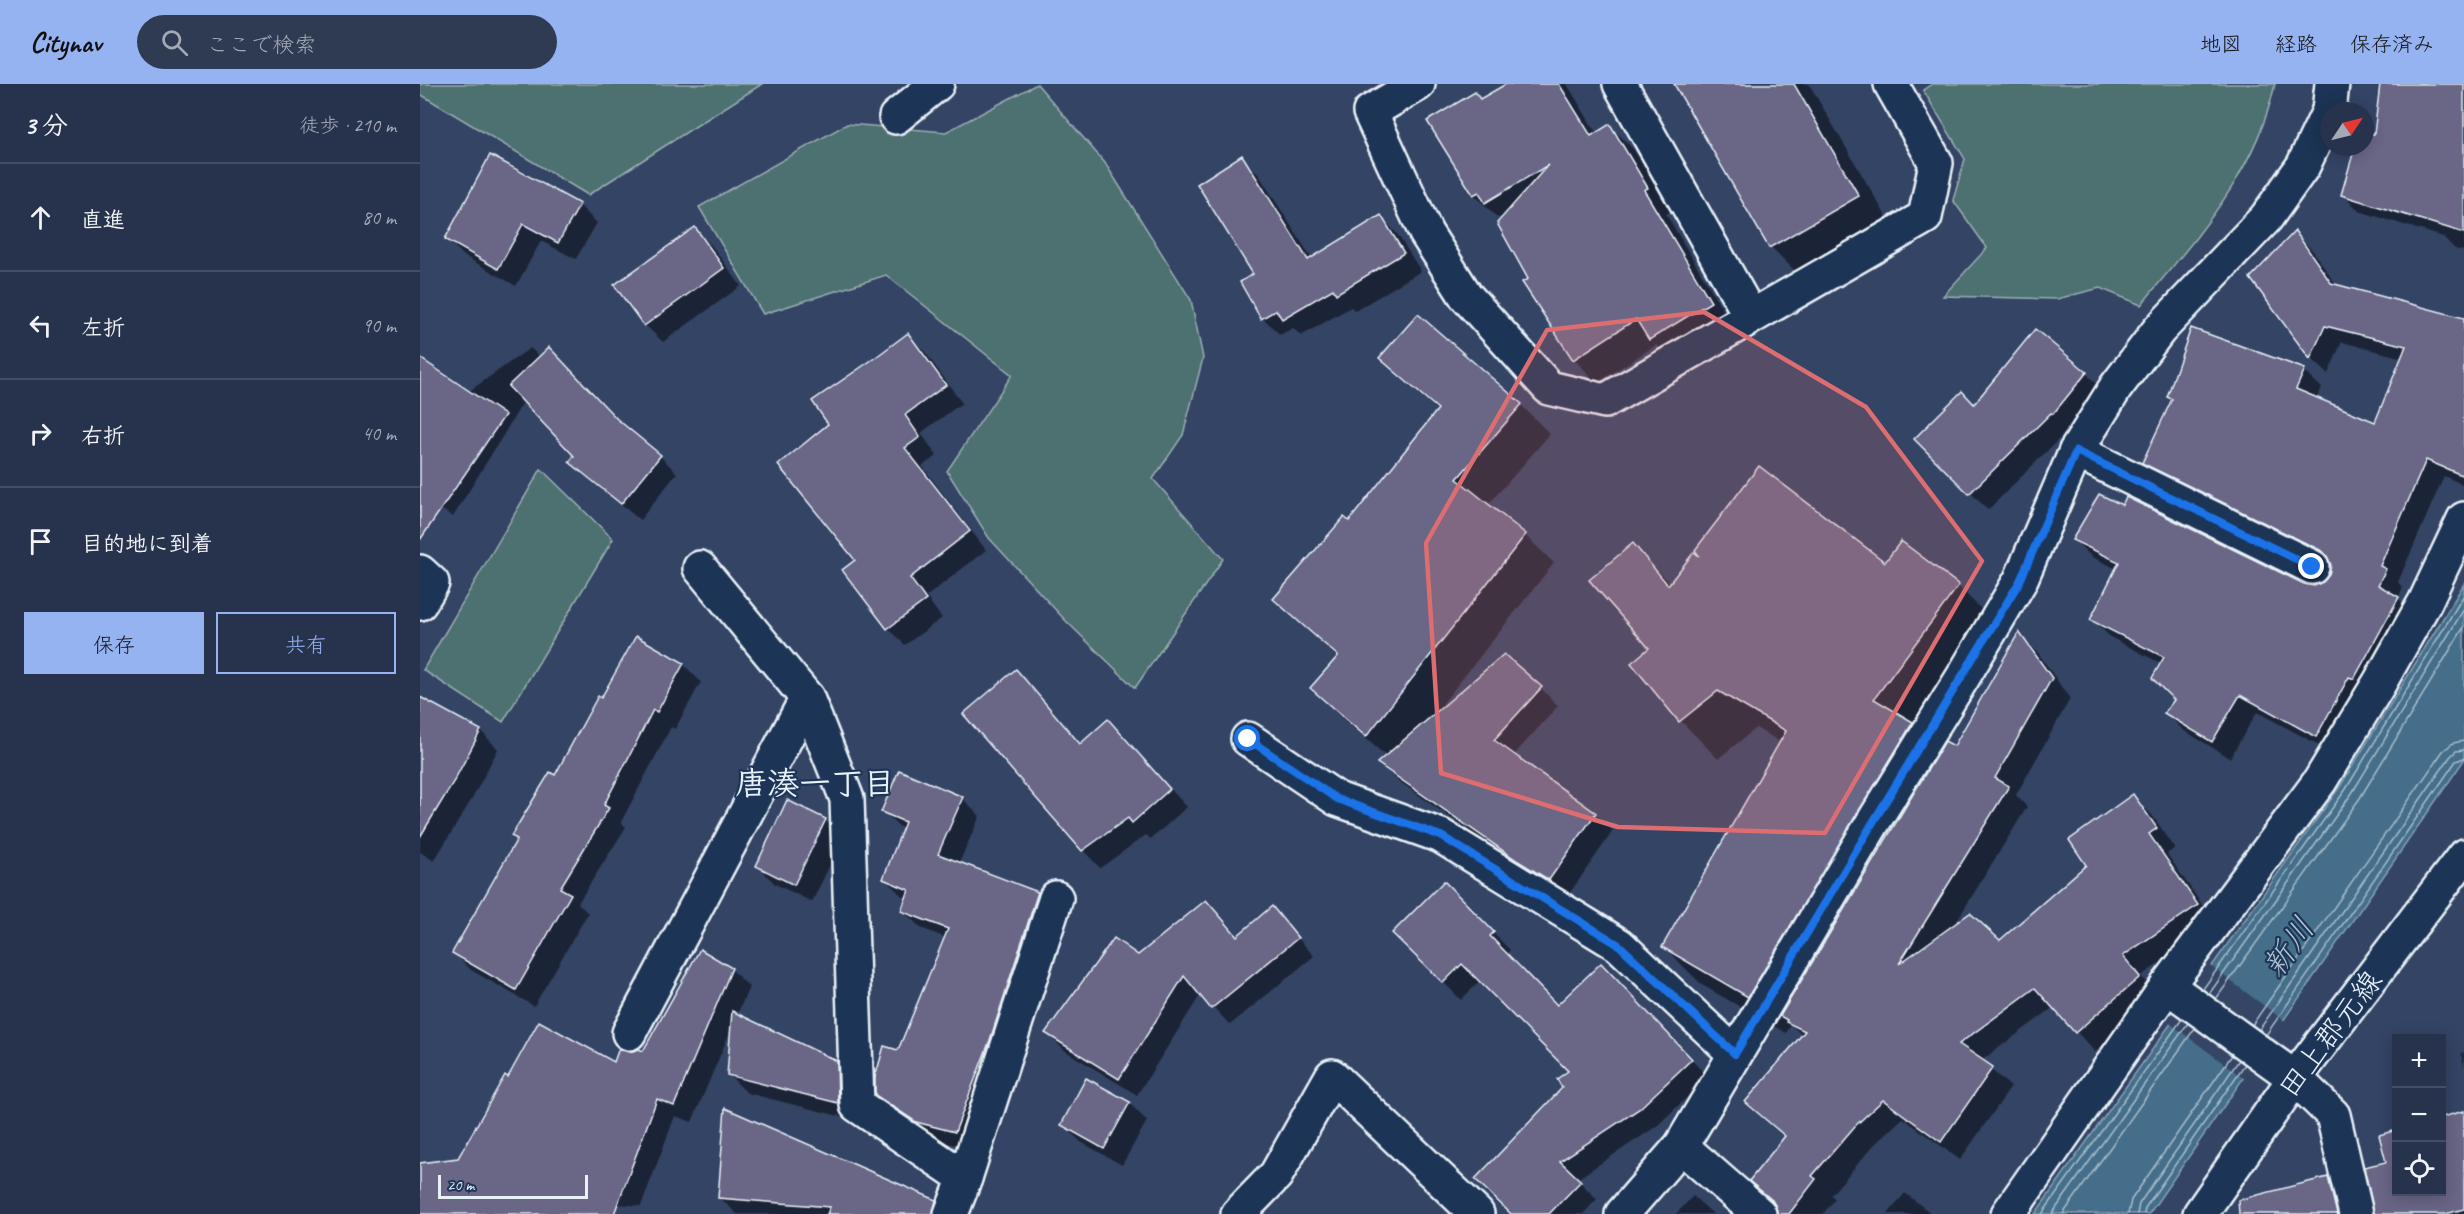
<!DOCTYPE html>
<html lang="ja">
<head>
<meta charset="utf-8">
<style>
  body { margin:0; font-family:Caveat,"Klee One",sans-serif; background:#2f3b53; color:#f1f3f6 }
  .controls { position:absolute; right:18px; bottom:18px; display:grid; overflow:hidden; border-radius:0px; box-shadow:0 3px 15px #0003 }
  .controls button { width:54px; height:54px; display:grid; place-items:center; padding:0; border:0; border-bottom:2px solid #434e64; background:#27334c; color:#f1f3f6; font:30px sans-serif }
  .compass { position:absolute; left:1900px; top:18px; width:54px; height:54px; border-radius:50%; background:#27334c; box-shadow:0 3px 15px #0003; rotate:55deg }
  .scale { position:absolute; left:18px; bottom:15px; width:150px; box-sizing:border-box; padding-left:6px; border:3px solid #e8f1f8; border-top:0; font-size:16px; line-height:21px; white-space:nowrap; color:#e8f1f8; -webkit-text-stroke:4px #1d3557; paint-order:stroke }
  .stop { position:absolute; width:18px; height:18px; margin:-14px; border:4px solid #1a73e8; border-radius:50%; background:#fff }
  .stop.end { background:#1a73e8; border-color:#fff; box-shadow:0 2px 6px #0008 }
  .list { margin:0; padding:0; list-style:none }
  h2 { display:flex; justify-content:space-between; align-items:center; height:78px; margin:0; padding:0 24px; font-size:26px }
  h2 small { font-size:20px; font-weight:400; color:#a4aab5 }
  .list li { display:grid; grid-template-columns:39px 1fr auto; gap:18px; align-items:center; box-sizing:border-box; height:108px; padding:0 24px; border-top:2px solid #434e64 }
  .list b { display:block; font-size:22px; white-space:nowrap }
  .list em { font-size:20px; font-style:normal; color:#a4aab5 }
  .actions { display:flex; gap:12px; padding:18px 24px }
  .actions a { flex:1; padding:14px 0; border:2px solid #95b2f1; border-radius:0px; text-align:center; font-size:21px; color:#95b2f1 }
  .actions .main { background:#95b2f1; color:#111 }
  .icon { flex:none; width:33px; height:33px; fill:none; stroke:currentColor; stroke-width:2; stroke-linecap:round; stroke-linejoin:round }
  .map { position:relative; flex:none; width:2044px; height:1130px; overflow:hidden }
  header { display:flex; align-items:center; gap:36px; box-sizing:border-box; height:84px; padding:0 30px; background:#95b2f1; color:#111 }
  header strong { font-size:28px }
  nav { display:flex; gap:33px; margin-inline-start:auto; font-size:21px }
  .search { width:420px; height:54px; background:#2f3b53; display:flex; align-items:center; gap:15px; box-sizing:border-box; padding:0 21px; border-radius:33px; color:#a4aab5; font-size:22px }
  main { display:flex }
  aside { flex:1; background:#27334c }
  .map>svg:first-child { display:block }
  .green { fill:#4d7071; stroke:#9ab0b4; stroke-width:1.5 }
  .water { fill:#446e8a; stroke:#86a2b6; stroke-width:1.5 }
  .pier { fill:#344465 }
  .shadow { fill:#0007 }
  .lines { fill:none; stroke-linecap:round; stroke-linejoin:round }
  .shore { stroke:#a6bdcc; stroke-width:1.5 }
  .building { fill:#696686; stroke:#e8f1f8; stroke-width:1.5 }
  .minor-casing { stroke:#e8f1f8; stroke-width:38 }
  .tertiary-casing { stroke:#e8f1f8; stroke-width:38 }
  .minor { stroke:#1d3557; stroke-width:33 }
  .tertiary { stroke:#1d3557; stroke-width:33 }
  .route { stroke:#1a73e8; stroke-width:8 }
  .marked { fill:#dc6e71; fill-opacity:0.2; stroke:#dc6e71; stroke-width:4.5; stroke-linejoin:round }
  .labels { text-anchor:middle; stroke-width:4.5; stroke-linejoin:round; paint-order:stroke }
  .street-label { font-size:30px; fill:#e8f1f8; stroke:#1d3557 }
  .neighbourhood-label { font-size:32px; font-weight:bold; fill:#e8f1f8; stroke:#1d3557 }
  .water-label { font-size:32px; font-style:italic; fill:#afc3d2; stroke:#1d3557 }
</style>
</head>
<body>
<header>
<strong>Citynav</strong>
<div class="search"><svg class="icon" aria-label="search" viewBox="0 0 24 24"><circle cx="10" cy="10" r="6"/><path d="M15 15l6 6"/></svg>ここで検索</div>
<nav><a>地図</a><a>経路</a><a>保存済み</a></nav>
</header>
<main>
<aside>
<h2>3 分<small>徒歩 · 210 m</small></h2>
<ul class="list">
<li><svg class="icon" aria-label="ahead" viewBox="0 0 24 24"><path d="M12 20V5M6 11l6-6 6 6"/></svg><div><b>直進</b></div><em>80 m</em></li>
<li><svg class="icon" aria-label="left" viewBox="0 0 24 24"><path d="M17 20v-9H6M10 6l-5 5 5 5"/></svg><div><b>左折</b></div><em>90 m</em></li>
<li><svg class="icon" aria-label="right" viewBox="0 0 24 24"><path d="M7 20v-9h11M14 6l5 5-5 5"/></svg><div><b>右折</b></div><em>40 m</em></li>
<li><svg class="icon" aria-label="arrive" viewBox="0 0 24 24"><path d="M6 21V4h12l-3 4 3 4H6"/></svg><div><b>目的地に到着</b></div></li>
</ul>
<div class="actions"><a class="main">保存</a><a>共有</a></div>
</aside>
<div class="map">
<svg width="2044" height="1130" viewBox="0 0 2044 1130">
  <rect width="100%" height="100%" fill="#344465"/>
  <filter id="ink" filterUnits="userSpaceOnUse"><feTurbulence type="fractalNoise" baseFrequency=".0167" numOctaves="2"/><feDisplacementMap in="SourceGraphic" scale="12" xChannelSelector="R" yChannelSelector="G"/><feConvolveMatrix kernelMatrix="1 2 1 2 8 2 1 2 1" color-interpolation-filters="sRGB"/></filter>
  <g filter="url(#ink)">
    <g class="green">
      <path d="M0,0H342L168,111L0,10Z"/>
      <path d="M617,0L685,79L771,216L783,274L763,351L733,395L803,475L715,604L645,536L569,454L527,387L592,291L466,191L343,230L279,123L427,40L526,48Z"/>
      <path d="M1512,0H1855C1835,91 1778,151 1721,221L1680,204L1637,215L1523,212L1567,164L1533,116L1545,75L1503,6Z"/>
      <path d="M121,385L193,455L83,638L3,586Z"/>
    </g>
    <path class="water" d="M2044,500V676L1729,1130H1615L1921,701Z"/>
    <path class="pier" d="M1789,881L1866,938L1825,995L1748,938Z"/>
    <g class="shadow">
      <path d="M1089,0H1147L1177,50L1190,42L1214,66L1250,128L1246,130L1313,243L1254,278L1236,261L1177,299L1154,275L1110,195L1083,135L1081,133L1078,134L1054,111L1009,38L1055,10L1062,16Z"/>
      <path d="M1255,0H1389L1477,151L1389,201L1351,163Z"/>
      <path d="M1962,0H2044V167L2035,165L2023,153L1939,127L1923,110L1936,63H1945V49L1955,52Z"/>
      <path d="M822,73L839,91L892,175L961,133L978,151L1001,187L935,227L931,223L881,252L873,244L860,251L843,234Z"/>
      <path d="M159,121L177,139L156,175L121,157L96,202L44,172L27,155Z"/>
      <path d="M275,145L292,162L321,202L243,258L225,241Z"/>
      <path d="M1875,149L1893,167L1917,202L2044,236V401L2024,392L1978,498L1983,504L1978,514L1996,532L1914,669L1837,628L1810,674L1763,646L1746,629L1757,616L1742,580L1690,553L1672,535L1697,485L1672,473L1654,456L1894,503L1904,499L1910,492L1912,479L1741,396L1724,378L1753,317L1748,312L1884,287L1902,304L1896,315L1956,340L1983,274L1922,258L1908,290L1891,274L1832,194Z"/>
      <path d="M998,232L1101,321L1130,350L1068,421L1105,451L1134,479L1016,628L1121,604L1138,622L1094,671L1175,730L1193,747L1147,813L1118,795L977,696L960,679L967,673L921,633L892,604L918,574L855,515L929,440L1019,328L961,274Z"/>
      <path d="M488,251L505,268L542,319L501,349L517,372L502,382L566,466L506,513L522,534L485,561L468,544L437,477L410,341Z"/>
      <path d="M110,264L240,372L257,389L220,436L169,395L151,378L156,371L104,317L33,433L10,418L0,434V298L48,308Z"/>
      <path d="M1666,289L1683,307L1651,347L1649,345L1568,426L1496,355Z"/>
      <path d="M1481,459L1538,502L1576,540L1497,645L1520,668L1535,664L1600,551L1618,569L1650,615L1596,711L1607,723L1533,843L1580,858L1668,781L1713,712L1732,731L1755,764L1747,770L1796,841L1721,892L1738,913L1675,968L1634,923L1561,977L1591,1003L1540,1076L1483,1034L1454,1061L1411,1111L1415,1115L1403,1130H1359L1357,1121L1331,1096L1365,1053L1327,1018L1383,952L1371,941L1366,949L1282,901L1244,863L1362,659L1336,644L1298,675L1261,637L1213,579L1231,565L1213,461L1251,500L1284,477L1466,480Z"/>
      <path d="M216,554L263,580L281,598L255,645L251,643L201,738L206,743L158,819L168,829L114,922L51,886L34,869L98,756L93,751L136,693Z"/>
      <path d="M596,587L661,661L688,637L767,723L731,755L726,751L680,784L663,766Z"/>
      <path d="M0,615L61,647L78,665L52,715L14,777L0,768Z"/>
      <path d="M542,714L560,732L539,779L617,810L635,827L553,1065L515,1056L475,1028L457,1010L479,967L526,854L501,844L483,827L488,815L483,813L465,795L483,746L463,727Z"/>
      <path d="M405,736L423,754L392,818L355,800L338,782Z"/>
      <path d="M1024,799L1090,866L1086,871L1137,923L1198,899L1288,993L1237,1042L1157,1095L1177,1115L1163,1130H1093L1150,987L1061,896L1041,916L975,849Z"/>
      <path d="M786,818L818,852L852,825L894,872L810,941L781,910L717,1011L644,966L627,949Z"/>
      <path d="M311,885L329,903L317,931L416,979L434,997L435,1036L327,1009L309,991L312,943L272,1038L255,1032L221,1122L174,1118L197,1130H32L0,1116V1081L39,1075L88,995L194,980L209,969L224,968Z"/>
      <path d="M2044,968V983L2041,969Z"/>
      <path d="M709,1019L727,1037L702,1081L661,1058L643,1041Z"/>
      <path d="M2044,1028V1130H1956L1976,1108H2022V1035Z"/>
      <path d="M1908,1094L1943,1130H1855Z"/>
      <path d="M1485,1109L1512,1130H1468Z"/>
      <path d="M1273,1112L1293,1130H1256Z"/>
      <path d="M299,1113L515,1118L528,1130H317Z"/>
    </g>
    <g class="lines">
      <g class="shore">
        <path d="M1783,905L1926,705L2044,511"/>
        <path d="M1789,910L1932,709L2044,525"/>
        <path d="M1796,915L1940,714L2044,543"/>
        <path d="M1832,941L2023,667L2033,659L2044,657"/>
        <path d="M1839,946L2030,673L2036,667L2044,666"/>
        <path d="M1846,951L2036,677L2044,674"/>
        <path d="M1622,1130L1762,935"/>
        <path d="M1632,1130L1768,939"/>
        <path d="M1643,1130L1775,944"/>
        <path d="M1708,1130L1711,1116L1812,971"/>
        <path d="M1717,1130L1719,1120L1819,976"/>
        <path d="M1724,1130L1725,1124L1825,980"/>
      </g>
    </g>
    <g class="building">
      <path d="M1086,0H1139L1171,52L1190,40L1228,104L1224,106L1291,218L1229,256L1216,235L1153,276L1102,198L1108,195L1077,139L1128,81L1065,119L1059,108L1053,111L1007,37L1055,8L1060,15Z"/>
      <path d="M1254,0H1374L1439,112L1349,164Z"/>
      <path d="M1960,0H2044V149L1921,111L1935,63H1945V48L1954,50Z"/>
      <path d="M70,71L160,120L138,159L103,140L78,185L25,155Z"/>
      <path d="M822,71L888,176L961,131L984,169L916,210L913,205L862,235L856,226L841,235L820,198L833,190L777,100Z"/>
      <path d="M275,143L304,184L224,242L194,201Z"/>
      <path d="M1875,147L1911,199L2044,234V392L2006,376L1960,482L1966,485L1958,501L1979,513L1934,595L1929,593L1896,653L1820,611L1792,658L1744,629L1754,616L1732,594L1744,573L1670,536L1699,478L1652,456L1679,410L1702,421L1706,413L1884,500L1894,502L1903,498L1908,492L1911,481L1907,472L1900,466L1722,379L1752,315L1747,313L1771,244L1885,285L1876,305L1955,338L1986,262L1905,242L1890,275L1830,194Z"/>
      <path d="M998,230L1102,320L1037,395L1106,450L946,653L890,604L918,572L853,515L924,433L929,437L1018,325L959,274Z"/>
      <path d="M1615,245L1667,288L1633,330L1631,329L1549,410L1494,355L1542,307L1554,320Z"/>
      <path d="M488,249L526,301L485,331L500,353L485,364L550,447L490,494L506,516L467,545L422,486L435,476L358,381L408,340L392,317L456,273Z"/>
      <path d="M129,263L197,335L241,371L201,420L149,378L154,372L88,302Z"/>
      <path d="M0,274L85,331L0,456Z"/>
      <path d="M1339,382L1465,478L1481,457L1539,501L1454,615L1493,638L1328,913L1242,863L1366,647L1298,607L1259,638L1211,579L1229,564L1169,496L1213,459L1248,501L1274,468L1279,472L1275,466Z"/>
      <path d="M1599,548L1632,594L1575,694L1589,702L1479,880L1550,829L1580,856L1666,781L1649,756L1713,710L1737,744L1729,750L1778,821L1703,872L1720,893L1655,949L1615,904L1539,960L1573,983L1521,1058L1463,1016L1435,1042L1392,1092L1396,1095L1369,1130H1357L1356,1123L1352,1116L1329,1097L1365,1052L1325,1018L1385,947L1366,938L1367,936L1360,932L1525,657L1534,662Z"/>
      <path d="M216,552L264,579L237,628L233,626L184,721L189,724L140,804L151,810L96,906L32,869L97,755L91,752L130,688L135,691L178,612L181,614Z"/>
      <path d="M1084,570L1122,603L1074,656L1176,729L1129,796L1098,777L957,679Z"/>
      <path d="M596,585L660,660L688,635L750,705L712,739L708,734L662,767L543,630Z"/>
      <path d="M0,613L61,646L34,697L0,753Z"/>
      <path d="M479,686L543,713L518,770L618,808L570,956L535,1048L496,1038L455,1011V994L464,962L478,966L528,845L481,827L489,806L463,795L485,738L461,728Z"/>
      <path d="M367,716L406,735L374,801L336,782Z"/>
      <path d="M1024,797L1074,848L1070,852L1137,921L1181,879L1272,975L1219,1025L1140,1077L1161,1097L1129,1130H1091L1055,1095L1142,1004L1137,995L1148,987L1042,880L1023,899L972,849Z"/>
      <path d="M786,816L817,852L852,822L878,854L791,925L764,892L699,995L625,949L694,854L718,871Z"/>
      <path d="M280,865L312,884L254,1022L237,1015L194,1130H0V1079L38,1074L85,991L88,993L119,937L194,978L199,964L209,968L219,965L223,967Z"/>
      <path d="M312,927L417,977L418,1019L307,991Z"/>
      <path d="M666,994L710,1018L684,1065L641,1041Z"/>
      <path d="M305,1024L516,1116L513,1130H407L410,1123L298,1114Z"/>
      <path d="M2044,1027V1125L2026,1130H1954L1944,1083L1966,1078L1959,1051L1977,1046V1107H2022V1033Z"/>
      <path d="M1908,1093L1917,1130H1819L1818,1116Z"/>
    </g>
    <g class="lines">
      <g class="minor-casing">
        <g id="minor">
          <path d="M998,0L950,28L1006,149L1046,212L1129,304L1185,317L1505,133L1516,79L1471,0"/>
          <path d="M1200,0L1331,233"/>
          <path d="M1909,27L1912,0"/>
          <path d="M476,33L517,0"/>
          <path d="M1656,367L1892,483"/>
          <path d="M280,484L387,614L427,715L437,1021L545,1094"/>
          <path d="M0,488L12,499L0,519"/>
          <path d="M828,655L917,715L1021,752L1199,861L1315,970"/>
          <path d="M1747,902L1875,994L1913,1031L1936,1130"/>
          <path d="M209,949L387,614"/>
          <path d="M1261,1062L1339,1130"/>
          <path d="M531,1130L545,1094L636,814"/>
          <path d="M818,1130L856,1091L912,992L1057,1130"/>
          <path d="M1202,1130L1261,1062L1452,740L1543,593L1600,497L1656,367L1696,303L1739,246L1846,134L1883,82L1909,27"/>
          <path d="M1588,1130L1747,902L1900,697L1960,598L2005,518L2044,435"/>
        </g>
      </g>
      <g class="tertiary-casing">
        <path id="tertiary" d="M1780,1130L1875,994L2044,772"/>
      </g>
      <use href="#minor" class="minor"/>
      <use href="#tertiary" class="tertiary"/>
    </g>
  </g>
  <g class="lines" filter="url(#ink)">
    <path class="route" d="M828,655L917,715L1021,752L1199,861L1315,970L1452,740L1600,497L1656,367L1892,483"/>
  </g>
  <path class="marked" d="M1284,228L1446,323L1562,477L1405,749L1198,743L1021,689L1006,459L1127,246Z"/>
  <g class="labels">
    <g class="street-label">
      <text transform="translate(1910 950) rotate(-53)" y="10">田上郡元線</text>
    </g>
    <g class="neighbourhood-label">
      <text x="395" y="710">唐湊一丁目</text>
    </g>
    <g class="water-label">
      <text transform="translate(1868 863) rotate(-55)" y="11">新川</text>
    </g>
  </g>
</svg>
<div class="controls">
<button>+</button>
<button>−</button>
<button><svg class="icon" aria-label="locate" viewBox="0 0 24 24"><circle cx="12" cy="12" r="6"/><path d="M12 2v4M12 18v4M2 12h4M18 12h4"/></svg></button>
</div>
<svg class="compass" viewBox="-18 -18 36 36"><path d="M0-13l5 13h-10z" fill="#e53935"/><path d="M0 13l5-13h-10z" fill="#a4aab5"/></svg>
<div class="scale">20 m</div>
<div class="stop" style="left:828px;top:655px"></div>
<div class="stop end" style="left:1892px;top:483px"></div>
</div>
</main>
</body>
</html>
